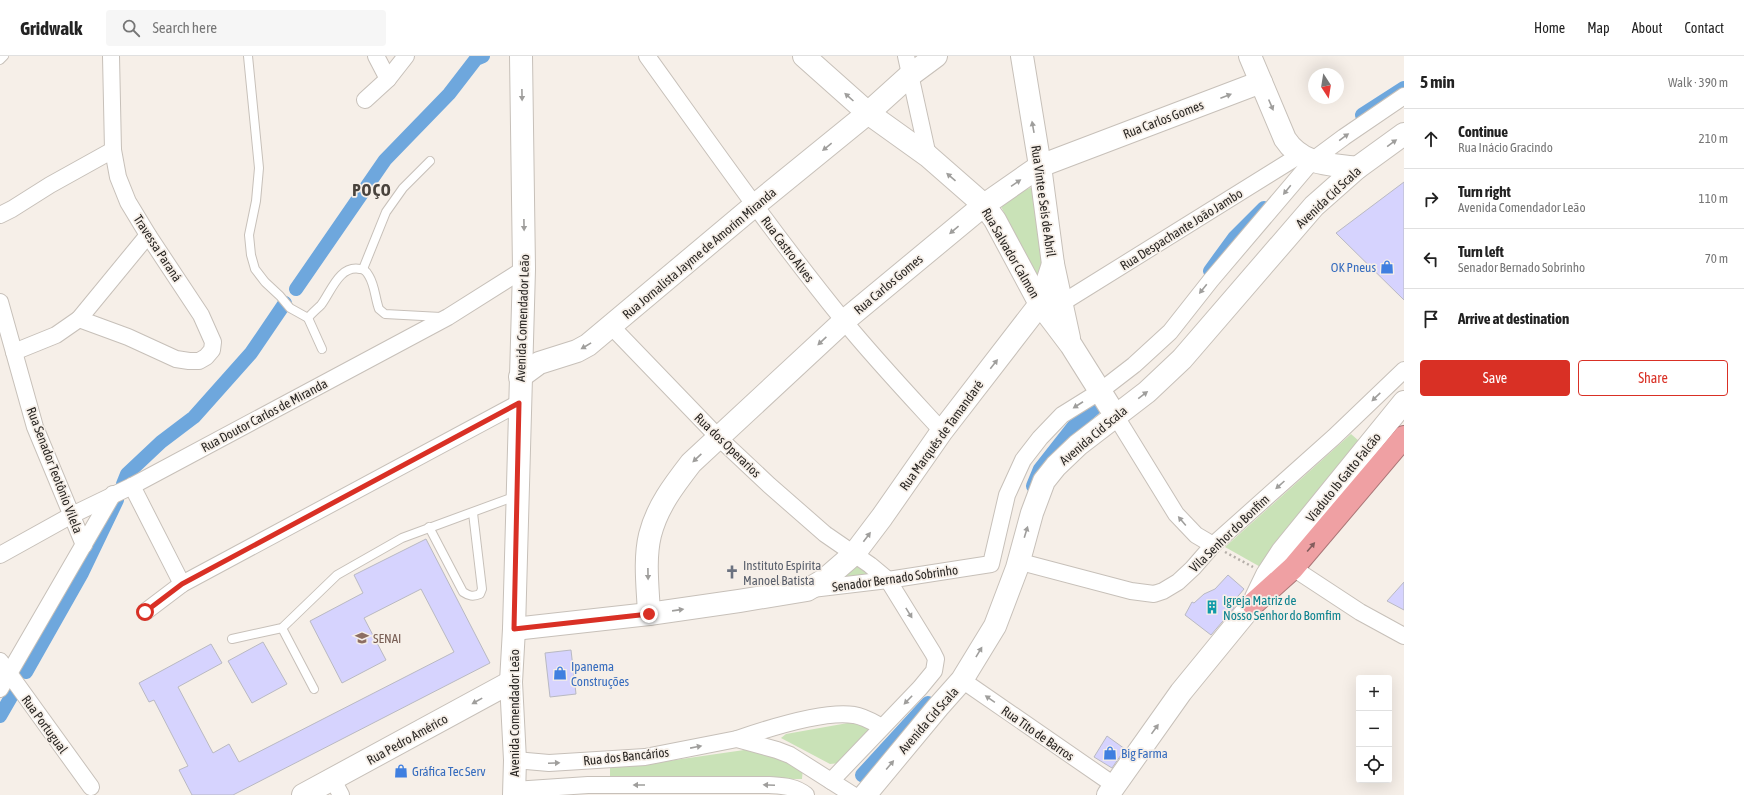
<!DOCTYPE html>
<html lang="en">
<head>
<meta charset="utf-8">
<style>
  body { margin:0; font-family:"Asap Condensed",sans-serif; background:#f6f6f6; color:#222 }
  .controls { position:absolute; right:12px; bottom:12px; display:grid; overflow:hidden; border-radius:4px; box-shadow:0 4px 16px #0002 }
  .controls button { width:36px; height:36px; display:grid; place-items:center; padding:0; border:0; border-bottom:1px solid #e0e0e0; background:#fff; color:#222; font:20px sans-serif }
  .compass { position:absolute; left:1308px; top:12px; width:36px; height:36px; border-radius:50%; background:#fff; box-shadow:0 4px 16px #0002; rotate:168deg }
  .stop { position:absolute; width:12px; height:12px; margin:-9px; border:3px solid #d93025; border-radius:50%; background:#fff }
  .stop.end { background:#d93025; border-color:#fff; box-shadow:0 1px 4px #0008 }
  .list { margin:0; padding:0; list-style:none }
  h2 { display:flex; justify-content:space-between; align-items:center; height:52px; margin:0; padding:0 16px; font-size:17px }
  h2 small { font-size:13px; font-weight:400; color:#767676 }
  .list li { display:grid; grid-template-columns:26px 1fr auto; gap:12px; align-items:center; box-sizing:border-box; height:60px; padding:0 16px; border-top:1px solid #e0e0e0 }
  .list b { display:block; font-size:15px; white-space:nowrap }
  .list p { margin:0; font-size:13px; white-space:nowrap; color:#767676 }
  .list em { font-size:13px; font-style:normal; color:#767676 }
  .actions { display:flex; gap:8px; padding:12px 16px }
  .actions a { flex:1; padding:9px 0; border:1px solid #d93025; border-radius:4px; text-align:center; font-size:14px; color:#d93025 }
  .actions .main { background:#d93025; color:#fff }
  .icon { flex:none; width:22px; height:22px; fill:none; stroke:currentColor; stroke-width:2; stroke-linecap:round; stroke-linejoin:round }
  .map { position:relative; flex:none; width:1404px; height:739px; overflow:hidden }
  header { display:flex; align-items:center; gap:24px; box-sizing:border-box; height:56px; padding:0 20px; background:#fff; border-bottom:1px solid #e0e0e0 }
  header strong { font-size:19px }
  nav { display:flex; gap:22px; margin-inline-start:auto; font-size:14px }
  .search { width:280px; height:36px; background:#f6f6f6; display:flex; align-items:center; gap:10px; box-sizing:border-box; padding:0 14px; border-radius:4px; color:#767676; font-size:15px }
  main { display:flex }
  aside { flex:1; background:#fff }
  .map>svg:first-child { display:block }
  .green { fill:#c9e2b7 }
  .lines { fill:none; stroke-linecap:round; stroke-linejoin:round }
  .canal { stroke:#6ea7dd; stroke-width:14 }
  .building { fill:#d6d3fe; stroke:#b9b9c2 }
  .lane-casing { stroke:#c7c0b9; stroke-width:10 }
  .street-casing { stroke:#c7c0b9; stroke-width:18 }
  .secondary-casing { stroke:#c7c0b9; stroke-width:24 }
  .highway-casing { stroke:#aa7677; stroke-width:24 }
  .path { stroke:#b5afa9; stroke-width:2.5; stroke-dasharray:2 3; stroke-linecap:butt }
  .lane { stroke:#fff; stroke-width:8 }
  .street { stroke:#fff; stroke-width:16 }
  .secondary { stroke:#fff; stroke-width:22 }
  .highway { stroke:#efa0a3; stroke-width:22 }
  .oneway { fill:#9f9e9c }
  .oneway2 { fill:#835d5d }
  .route { stroke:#d93025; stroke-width:5 }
  .labels { text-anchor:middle; stroke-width:3.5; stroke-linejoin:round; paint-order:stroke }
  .street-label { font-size:13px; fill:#2a2724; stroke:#f6efe8 }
  .shop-label { font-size:13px; fill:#366cbe; stroke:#f6efe8; text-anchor:start }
  .worship-label { font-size:13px; fill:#5b616d; stroke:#f6efe8; text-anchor:start }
  .culture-label { font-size:13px; fill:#0d838f; stroke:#f6efe8; text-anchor:start }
  .education-label { font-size:13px; fill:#785e54; stroke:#f6efe8; text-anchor:start }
  .district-label { font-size:17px; font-weight:bold; letter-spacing:1px; fill:#48423c; stroke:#f6efe8 }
</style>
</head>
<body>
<header>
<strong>Gridwalk</strong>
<div class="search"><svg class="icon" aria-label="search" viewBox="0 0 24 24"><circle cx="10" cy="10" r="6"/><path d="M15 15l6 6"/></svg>Search here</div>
<nav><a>Home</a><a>Map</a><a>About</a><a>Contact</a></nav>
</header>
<main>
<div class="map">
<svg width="1404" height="739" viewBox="0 0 1404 739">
  <rect width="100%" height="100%" fill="#f6efe8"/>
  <g class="green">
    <path d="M1032,131L1043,218L1033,219L999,146Z"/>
    <path d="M1351,378L1359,385L1264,513L1225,491Z"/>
    <path d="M858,505L874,519L836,524Z"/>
    <path d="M859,665L870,670L872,677L840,707L830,708L781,682L786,678Z"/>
    <path d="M751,693L803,711L802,723L610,722V710L661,706Z"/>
  </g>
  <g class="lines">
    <g class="canal">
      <path d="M1362,59L1404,32"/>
      <path d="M1210,215L1234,182L1264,152"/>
      <path d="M296,233L385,104L449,38L476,3L483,0"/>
      <path d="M123,428L127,418L161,386L194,361L251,297L285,247"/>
      <path d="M1033,430L1040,413L1073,371L1098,349"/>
      <path d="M26,616L82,517L117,444"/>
      <path d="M0,660L15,634"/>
      <path d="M862,719L928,647"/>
    </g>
  </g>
  <g class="building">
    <path d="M1404,126V244L1336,177Z"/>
    <path d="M426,483L490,607L233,739H192L179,714L188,710L154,644L149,646L139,627L211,588L222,607L178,631L213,697L229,688L239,706L454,596L421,533L364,562L386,604L342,627L310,565L363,537L354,519Z"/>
    <path d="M1228,519L1244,533L1234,545V552L1211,579L1185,559L1192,546L1194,547L1204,538L1215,533Z"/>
    <path d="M1404,526V554L1387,545Z"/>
    <path d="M263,586L287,628L252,647L228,605Z"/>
    <path d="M571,594L576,638L550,641L545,597Z"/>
    <path d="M1107,680L1125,693L1112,712L1094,701Z"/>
  </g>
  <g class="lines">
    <g class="lane-casing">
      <g id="lane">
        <path d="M248,0L259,112L256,145L249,179L251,199L255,213L265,226L280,240L290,252L308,262C312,257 317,253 321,249C331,236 339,209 360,213C364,213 367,216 369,220C375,230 375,242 379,253L385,258L441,261"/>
        <path d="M0,4L4,0"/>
        <path d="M363,213L386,156L403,132L430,105"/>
        <path d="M308,262L322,293"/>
        <path d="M429,471L463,536C469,540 473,541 480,538L482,533L473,457"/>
        <path d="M282,572L314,633"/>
        <path d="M232,583L282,572L337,519L402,482L516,440"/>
      </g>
    </g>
    <g class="street-casing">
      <g id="street">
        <path d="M376,0L388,23"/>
        <path d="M647,0C711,89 774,179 844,265C875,303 909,339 942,375"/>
        <path d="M906,0L928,100"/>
        <path d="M365,44L388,23L406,0"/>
        <path d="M0,159L12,153L50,129L113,94"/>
        <path d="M0,246L35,371L84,489"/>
        <path d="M1062,247L1300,99"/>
        <path d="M79,263L128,281L176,303L189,305H199L206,301L212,294L213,286L201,259L148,179L128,146L118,121L113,94L111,0"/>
        <path d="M612,271L719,382L769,429L825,478L870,509L888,524L933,597L936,603L934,615L920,632L831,725"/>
        <path d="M14,296L56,279L79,263L148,179"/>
        <path d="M1115,359L1176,458L1196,479L1213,489"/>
        <path d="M132,430L182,528"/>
        <path d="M0,499L72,459L132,430L448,261L524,213"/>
        <path d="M1017,505L1131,535L1154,538L1163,535L1178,526L1193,512L1213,489L1334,381L1404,314"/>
        <path d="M1293,512L1360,556L1404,580"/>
        <path d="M812,533L888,524L991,508L1007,439L1023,404L1040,382L1062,359L1099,336L1134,309L1170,276L1211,224L1313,104L1344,81L1404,40"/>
        <path d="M145,556L182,528L519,347"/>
        <path d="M0,605L91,731"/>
        <path d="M962,624L1114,729"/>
        <path d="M0,633L113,438"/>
        <path d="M737,683C766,673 824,654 854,659C863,660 873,666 882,671"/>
        <path d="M515,704L549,707L645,701L737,683L777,694L790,699L853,739"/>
        <path d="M333,724L341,739"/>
        <path d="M514,734L588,729H769C782,730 795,730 806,739"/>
      </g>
    </g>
    <g class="secondary-casing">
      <g id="secondary">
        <path d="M804,0L868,57L928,100L984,149L995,164L1040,248L1071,289L1115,359"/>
        <path d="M1022,0L1040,110L1053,208L1069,282"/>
        <path d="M1250,0L1285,83C1302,109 1328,108 1357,112"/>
        <path d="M520,321L539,307L577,295L588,289L755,149L868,57L909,20L936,0"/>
        <path d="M649,558C648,533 644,504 650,479C657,451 674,429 691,407L844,265L984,149L1040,110L1261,26"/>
        <path d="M514,573L649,558L739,545L807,534L824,524L854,498L882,461L942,375L1040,248L1053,208"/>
        <path d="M303,739L511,626"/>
        <path d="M514,739L515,704L511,626L514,573L524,213L521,0"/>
        <path d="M865,739L938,651L962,624L995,570L1017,512L1032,457L1044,425L1056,410L1078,389L1147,336L1182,303L1314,150L1357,112L1404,78"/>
        <path d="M1108,739L1181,636L1253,548L1267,519L1282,496L1404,346"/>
      </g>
    </g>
    <g class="highway-casing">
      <path id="highway" d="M1253,548L1293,512L1404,381"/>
    </g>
    <path class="path" d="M1225,496L1253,511"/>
    <use href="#lane" class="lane"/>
    <use href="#street" class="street"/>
    <use href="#secondary" class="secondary"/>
    <use href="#highway" class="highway"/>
  </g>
  <defs><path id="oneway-solid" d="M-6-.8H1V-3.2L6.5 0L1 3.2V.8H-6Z"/></defs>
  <g class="oneway">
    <use href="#oneway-solid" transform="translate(522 39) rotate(89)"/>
    <use href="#oneway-solid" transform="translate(1226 40) rotate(-21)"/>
    <use href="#oneway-solid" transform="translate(849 41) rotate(-138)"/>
    <use href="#oneway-solid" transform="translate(1271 49) rotate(67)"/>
    <use href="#oneway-solid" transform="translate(1033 71) rotate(-100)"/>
    <use href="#oneway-solid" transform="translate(1344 81) rotate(-36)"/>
    <use href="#oneway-solid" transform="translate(1392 87) rotate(-36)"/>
    <use href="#oneway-solid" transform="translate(827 91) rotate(141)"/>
    <use href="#oneway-solid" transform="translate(951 121) rotate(-139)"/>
    <use href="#oneway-solid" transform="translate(1016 127) rotate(-34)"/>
    <use href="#oneway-solid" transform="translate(1287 134) rotate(129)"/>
    <use href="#oneway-solid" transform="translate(524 169) rotate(89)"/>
    <use href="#oneway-solid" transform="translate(954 174) rotate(140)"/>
    <use href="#oneway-solid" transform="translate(1203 233) rotate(129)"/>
    <use href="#oneway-solid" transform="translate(822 285) rotate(137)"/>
    <use href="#oneway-solid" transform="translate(586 290) rotate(149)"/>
    <use href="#oneway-solid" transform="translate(994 308) rotate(-52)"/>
    <use href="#oneway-solid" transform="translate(1143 339) rotate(-37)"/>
    <use href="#oneway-solid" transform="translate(1376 341) rotate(136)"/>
    <use href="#oneway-solid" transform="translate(1078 349) rotate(147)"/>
    <use href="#oneway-solid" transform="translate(697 402) rotate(137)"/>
    <use href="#oneway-solid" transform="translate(1280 429) rotate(138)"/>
    <use href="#oneway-solid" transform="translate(1182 465) rotate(-130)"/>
    <use href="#oneway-solid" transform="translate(1026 476) rotate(-73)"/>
    <use href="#oneway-solid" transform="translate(867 481) rotate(-53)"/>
    <use href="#oneway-solid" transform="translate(648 518) rotate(89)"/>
    <use href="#oneway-solid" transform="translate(678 554) rotate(-8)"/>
    <use href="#oneway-solid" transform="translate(909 557) rotate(58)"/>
    <use href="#oneway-solid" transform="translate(979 596) rotate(-59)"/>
    <use href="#oneway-solid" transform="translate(990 643) rotate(-145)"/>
    <use href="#oneway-solid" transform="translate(908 644) rotate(134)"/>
    <use href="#oneway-solid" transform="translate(477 645) rotate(151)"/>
    <use href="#oneway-solid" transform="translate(1155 673) rotate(-54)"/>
    <use href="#oneway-solid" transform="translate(696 691) rotate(-11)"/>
    <use href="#oneway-solid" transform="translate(554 707) rotate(-2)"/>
    <use href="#oneway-solid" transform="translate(890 709) rotate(-50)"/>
    <use href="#oneway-solid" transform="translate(639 729) rotate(-180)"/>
    <use href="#oneway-solid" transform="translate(769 729) rotate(-178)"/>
  </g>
  <use class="oneway2" href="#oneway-solid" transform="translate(1311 491) rotate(-50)"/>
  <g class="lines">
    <path class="route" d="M145,556L182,528L519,347L514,573L649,558"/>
  </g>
  <defs>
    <g id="shop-bare" transform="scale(1.08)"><path d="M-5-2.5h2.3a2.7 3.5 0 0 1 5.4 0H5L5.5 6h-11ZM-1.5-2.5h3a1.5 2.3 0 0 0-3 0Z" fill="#3f7fe0" stroke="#f6efe8" stroke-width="2.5" paint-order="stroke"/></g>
    <g id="church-bare" transform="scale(1.08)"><path d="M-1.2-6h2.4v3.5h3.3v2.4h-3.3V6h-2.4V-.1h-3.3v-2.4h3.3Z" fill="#6b7280" stroke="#f6efe8" stroke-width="2.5" paint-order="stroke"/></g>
    <g id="building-bare" transform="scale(1.08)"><path d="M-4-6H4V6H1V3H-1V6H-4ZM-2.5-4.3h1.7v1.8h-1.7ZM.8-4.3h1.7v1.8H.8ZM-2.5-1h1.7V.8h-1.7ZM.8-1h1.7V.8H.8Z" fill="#0f9aa8" stroke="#f6efe8" stroke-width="2.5" paint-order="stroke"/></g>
    <g id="school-bare" transform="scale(1.08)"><path d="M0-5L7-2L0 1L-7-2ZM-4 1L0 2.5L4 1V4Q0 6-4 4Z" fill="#8d6e63" stroke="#f6efe8" stroke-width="2.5" paint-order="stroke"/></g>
  </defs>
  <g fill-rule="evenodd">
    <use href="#shop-bare" x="1387" y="211"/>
    <use href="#church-bare" x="732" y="516"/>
    <use href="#building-bare" x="1212" y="551"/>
    <use href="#school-bare" x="362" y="582"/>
    <use href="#shop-bare" x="560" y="617"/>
    <use href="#shop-bare" x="1110" y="697"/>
    <use href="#shop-bare" x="401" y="715"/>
  </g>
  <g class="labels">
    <g class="street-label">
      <text transform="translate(1163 63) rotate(-21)" y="5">Rua Carlos Gomes</text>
      <text transform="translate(1328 141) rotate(-43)" y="5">Avenida Cid Scala</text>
      <text transform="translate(1044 145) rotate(82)" y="5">Rua Vinte e Seis de Abril</text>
      <text transform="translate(1181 173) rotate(-32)" y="5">Rua Despachante João Jambo</text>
      <text transform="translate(158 192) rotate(57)" y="5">Travessa Paraná</text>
      <text transform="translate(788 193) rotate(53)" y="5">Rua Castro Alves</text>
      <text transform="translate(699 197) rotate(-40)" y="5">Rua Jornalista Jayme de Amorim Miranda</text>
      <text transform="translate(1011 197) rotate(60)" y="5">Rua Salvador Calmon</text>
      <text transform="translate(888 228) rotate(-40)" y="5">Rua Carlos Gomes</text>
      <text transform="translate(522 262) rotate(-88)" y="5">Avenida Comendador Leão</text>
      <text transform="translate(264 359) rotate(-28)" y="5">Rua Doutor Carlos de Miranda</text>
      <text transform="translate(941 379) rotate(-54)" y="5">Rua Marquês de Tamandaré</text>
      <text transform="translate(1093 379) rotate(-40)" y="5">Avenida Cid Scala</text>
      <text transform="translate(728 389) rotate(44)" y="5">Rua dos Operarios</text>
      <text transform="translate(55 414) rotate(69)" y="5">Rua Senador Teotônio Vilela</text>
      <text transform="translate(1343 421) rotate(-51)" y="5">Viaduto Ib Gatto Falcão</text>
      <text transform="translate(1229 477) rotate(-44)" y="5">Vila Senhor do Bonfim</text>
      <text transform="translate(895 522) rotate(-8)" y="5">Senador Bernado Sobrinho</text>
      <text transform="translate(514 657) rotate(-90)" y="5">Avenida Comendador Leão</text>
      <text transform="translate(928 664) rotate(-49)" y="5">Avenida Cid Scala</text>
      <text transform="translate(45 668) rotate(54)" y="5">Rua Portugual</text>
      <text transform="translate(1038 677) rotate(35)" y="5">Rua Tito de Barros</text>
      <text transform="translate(407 683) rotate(-29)" y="5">Rua Pedro Américo</text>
      <text transform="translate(626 700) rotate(-6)" y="5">Rua dos Bancários</text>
    </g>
    <g class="shop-label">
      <text x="1376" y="216" text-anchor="end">OK Pneus</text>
      <text x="571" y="615">Ipanema<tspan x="571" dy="15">Construções</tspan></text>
      <text x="1121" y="702">Big Farma</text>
      <text x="412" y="720">Gráfica Tec Serv</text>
    </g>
    <g class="worship-label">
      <text x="743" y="514">Instituto Espírita<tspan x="743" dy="15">Manoel Batista</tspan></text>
    </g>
    <g class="culture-label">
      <text x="1223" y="549">Igreja Matriz de<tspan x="1223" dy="15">Nosso Senhor do Bomfim</tspan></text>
    </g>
    <g class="education-label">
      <text x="373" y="587">SENAI</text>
    </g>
    <g class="district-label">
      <text x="372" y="140">POÇO</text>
    </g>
  </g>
</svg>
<div class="controls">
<button>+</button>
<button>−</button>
<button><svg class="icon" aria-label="locate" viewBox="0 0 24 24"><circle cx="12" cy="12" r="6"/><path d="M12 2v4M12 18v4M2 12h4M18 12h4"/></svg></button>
</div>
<svg class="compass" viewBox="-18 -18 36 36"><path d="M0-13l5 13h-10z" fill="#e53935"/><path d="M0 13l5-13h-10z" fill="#767676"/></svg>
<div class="stop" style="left:145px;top:556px"></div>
<div class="stop end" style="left:649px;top:558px"></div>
</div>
<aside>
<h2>5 min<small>Walk · 390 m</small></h2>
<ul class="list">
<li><svg class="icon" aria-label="ahead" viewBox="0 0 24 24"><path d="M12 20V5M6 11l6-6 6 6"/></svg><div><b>Continue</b><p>Rua Inácio Gracindo</p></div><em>210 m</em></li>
<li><svg class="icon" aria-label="right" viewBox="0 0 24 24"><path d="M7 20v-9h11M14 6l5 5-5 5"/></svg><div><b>Turn right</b><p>Avenida Comendador Leão</p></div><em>110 m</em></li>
<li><svg class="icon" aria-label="left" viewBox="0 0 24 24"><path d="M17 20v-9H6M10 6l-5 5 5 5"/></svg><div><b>Turn left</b><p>Senador Bernado Sobrinho</p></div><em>70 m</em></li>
<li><svg class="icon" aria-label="arrive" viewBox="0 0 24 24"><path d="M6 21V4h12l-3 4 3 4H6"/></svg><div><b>Arrive at destination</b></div></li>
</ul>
<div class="actions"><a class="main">Save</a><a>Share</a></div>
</aside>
</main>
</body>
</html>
